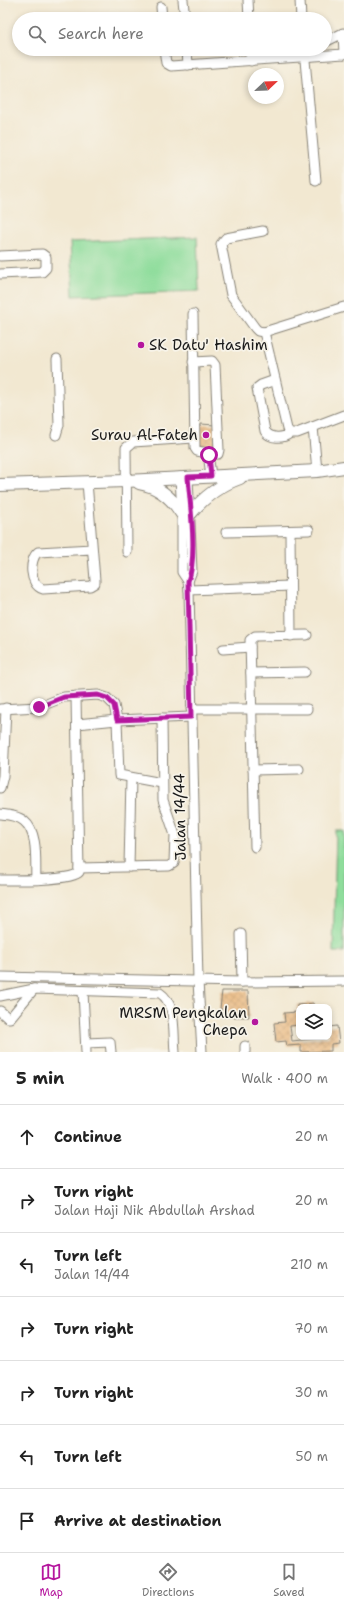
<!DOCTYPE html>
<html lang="en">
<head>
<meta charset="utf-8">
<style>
  body { margin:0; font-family:"Shantell Sans",sans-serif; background:#f2f2f2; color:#222 }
  .controls { position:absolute; right:12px; bottom:12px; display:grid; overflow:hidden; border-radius:8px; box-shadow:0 2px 6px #0003 }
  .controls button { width:36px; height:36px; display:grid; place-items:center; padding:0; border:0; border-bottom:1px solid #e0e0e0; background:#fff; color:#222; font:20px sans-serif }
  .compass { position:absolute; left:248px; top:68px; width:36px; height:36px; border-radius:50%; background:#fff; box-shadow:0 2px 6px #0003; rotate:67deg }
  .stop { position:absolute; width:12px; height:12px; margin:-9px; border:3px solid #b5179e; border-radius:50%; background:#fff }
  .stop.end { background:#b5179e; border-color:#fff; box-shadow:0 1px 4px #0008 }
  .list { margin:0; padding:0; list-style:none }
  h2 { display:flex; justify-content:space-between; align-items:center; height:52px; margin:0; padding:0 16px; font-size:17px }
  h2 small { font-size:13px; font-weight:400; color:#767676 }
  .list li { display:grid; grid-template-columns:26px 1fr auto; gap:12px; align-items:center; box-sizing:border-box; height:64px; padding:0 16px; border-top:1px solid #e0e0e0 }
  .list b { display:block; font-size:15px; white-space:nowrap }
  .list p { margin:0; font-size:13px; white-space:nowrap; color:#767676 }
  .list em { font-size:13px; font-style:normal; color:#767676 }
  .icon { flex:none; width:22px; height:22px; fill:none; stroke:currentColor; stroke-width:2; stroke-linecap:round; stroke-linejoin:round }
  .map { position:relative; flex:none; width:344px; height:1052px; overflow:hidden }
  .search { position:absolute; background:#fff; box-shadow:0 2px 6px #0003; left:12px; right:12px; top:12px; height:44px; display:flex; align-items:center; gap:10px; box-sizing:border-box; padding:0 14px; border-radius:22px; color:#767676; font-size:15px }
  .sheet { height:500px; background:#fff }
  nav { display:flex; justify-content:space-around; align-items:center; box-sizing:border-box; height:56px; border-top:1px solid #e0e0e0; background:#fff; font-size:11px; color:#767676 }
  nav a { display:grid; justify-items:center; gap:2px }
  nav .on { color:#b5179e }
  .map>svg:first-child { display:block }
  .garden { fill:#8fdd9c; stroke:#567c5c }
  .building { fill:url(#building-cross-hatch) }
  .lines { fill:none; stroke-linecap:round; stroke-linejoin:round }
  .minor-casing { stroke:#878276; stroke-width:11 }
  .major-casing { stroke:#878276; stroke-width:14 }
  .minor { stroke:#fff; stroke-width:9 }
  .major { stroke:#fff; stroke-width:12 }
  .route { stroke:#b5179e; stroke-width:5 }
  .poi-dot { fill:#b5179e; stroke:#f7f3e8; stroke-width:1.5 }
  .labels { text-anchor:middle; stroke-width:3.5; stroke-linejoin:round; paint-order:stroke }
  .poi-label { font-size:15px; fill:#1c1c1c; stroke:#f7f3e8; text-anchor:end }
  .street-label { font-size:15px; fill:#1c1c1c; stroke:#f7f3e8 }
</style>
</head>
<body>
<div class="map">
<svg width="344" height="1052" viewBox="0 0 344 1052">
  <defs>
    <pattern id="building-cross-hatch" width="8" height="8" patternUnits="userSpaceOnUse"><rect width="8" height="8" fill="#eaba82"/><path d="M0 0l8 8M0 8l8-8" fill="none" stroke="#c89f70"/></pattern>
  </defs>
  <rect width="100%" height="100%" fill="#f7f3e8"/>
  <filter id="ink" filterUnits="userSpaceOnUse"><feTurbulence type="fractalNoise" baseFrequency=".025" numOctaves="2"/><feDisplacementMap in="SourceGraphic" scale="8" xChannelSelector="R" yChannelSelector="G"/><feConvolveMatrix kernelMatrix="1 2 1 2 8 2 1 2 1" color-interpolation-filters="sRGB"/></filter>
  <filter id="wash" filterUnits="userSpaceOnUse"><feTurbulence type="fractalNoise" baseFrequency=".012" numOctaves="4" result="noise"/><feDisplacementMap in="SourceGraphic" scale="16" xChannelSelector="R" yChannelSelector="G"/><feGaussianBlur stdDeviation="0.9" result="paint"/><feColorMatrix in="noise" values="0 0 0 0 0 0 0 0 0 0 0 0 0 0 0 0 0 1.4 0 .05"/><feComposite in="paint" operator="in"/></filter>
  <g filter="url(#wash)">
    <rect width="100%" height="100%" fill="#f2e8d1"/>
    <g class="garden">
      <path d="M197,237L199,291L73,296L70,242Z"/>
      <path d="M336,831H344V952H333Z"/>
    </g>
    <g id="blocks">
      <g class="building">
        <path d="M201,424L215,425V446H214L212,451L200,450V445L196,446L195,426H201Z"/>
        <path d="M222,991H248L249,1017H222V1009H220Z"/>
        <path d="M313,1003L314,1007H299V1025L290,1026L292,1041L329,1037V1027L337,1026L339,1043L331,1044V1051L301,1052V1045L287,1046L286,1041L276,1042L274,1023L285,1022L284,1013L297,1012V1005Z"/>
      </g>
    </g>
  </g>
  <g filter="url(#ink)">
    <use href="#blocks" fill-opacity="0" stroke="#878276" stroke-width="1"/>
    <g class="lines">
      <g class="minor-casing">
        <g id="minor">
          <path d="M183,0L185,19"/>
          <path d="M248,0L249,19"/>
          <path d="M300,0L301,19"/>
          <path d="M161,7L162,19"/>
          <path d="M325,42L343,33L344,54"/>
          <path d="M164,49L166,63L171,66L344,54"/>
          <path d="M187,49L188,65"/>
          <path d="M250,49L251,61"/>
          <path d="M304,49L316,181"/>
          <path d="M263,231L226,238L221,244L231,295L255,328L258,331L264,332L344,307"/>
          <path d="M0,256L42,254L46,257V268L42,272L0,274"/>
          <path d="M193,314L195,448L197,451L208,453L211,476"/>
          <path d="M264,332L287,429L290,433H297L344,415"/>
          <path d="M193,362L212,361L215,365L219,450L218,454L209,455"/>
          <path d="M275,380L261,385L257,388L265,431C270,439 283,439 290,433"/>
          <path d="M313,427L317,471"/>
          <path d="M56,435L59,425L57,359"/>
          <path d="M180,477L182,514V572L188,581L189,590L198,981L202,1052"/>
          <path d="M87,482L95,580V583L90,586L43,589C29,585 29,559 38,552L92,549"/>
          <path d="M290,531L291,636"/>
          <path d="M226,532L309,530"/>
          <path d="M127,552L126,448L133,442L194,438"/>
          <path d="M188,581L192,571L188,477"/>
          <path d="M189,590L290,586"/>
          <path d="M223,649L250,647"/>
          <path d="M251,673L305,672"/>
          <path d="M0,709L39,707L64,697L98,695L107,698L114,705L117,720L191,717"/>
          <path d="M191,709H307"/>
          <path d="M77,724L117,720L119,775L162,783"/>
          <path d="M253,770L299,769"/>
          <path d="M0,788L3,776L6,708"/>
          <path d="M0,814C8,815 18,816 24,821C39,833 35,863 36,879"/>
          <path d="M255,847L250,640L255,636L307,635"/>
          <path d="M129,867L131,778"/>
          <path d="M79,868L169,866L174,863L175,835L163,800L162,718"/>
          <path d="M0,880C13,880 72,881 79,872L76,696"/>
          <path d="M241,934L242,982"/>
          <path d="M0,977L242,982L344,981"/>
          <path d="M83,991L86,1052"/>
          <path d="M0,996L34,989L160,993C177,1004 173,1034 175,1052"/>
          <path d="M0,1011L8,1018H10L34,989"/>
          <path d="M86,1043L110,1042L111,1052"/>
          <path d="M245,1046V1052"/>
        </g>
      </g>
      <g class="major-casing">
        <g id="major">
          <path d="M139,483C158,486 172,498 182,514"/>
          <path d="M0,485L126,481L317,471L344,467"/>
          <path d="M191,513C204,497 220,485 240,478"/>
        </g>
      </g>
      <use href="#minor" class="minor"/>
      <use href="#major" class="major"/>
    </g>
  </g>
  <g class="lines" filter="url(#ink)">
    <path class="route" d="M39,707L64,697L98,695L107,698L114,705L117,720L191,717L188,581C198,557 190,504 188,477L211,476L209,455"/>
  </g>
  <g class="poi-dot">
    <circle cx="141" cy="345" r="4"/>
    <circle cx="206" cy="435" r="4"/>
    <circle cx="255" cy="1022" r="4"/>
  </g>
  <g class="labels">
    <g class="poi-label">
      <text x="149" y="350" text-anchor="start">SK Datu' Hashim</text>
      <text x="198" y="440">Surau Al-Fateh</text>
      <text x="247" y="1018">MRSM Pengkalan<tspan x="247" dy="17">Chepa</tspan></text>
    </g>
    <g class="street-label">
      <text transform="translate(180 817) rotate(-91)" y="5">Jalan 14/44</text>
    </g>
  </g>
</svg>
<div class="controls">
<button><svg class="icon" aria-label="layers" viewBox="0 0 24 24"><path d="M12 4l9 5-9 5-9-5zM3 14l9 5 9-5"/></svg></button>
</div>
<svg class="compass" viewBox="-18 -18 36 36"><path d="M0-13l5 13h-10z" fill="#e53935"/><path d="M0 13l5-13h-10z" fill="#767676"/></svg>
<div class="stop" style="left:209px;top:455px"></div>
<div class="stop end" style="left:39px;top:707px"></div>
<div class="search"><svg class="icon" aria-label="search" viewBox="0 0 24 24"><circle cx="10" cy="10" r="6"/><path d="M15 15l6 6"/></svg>Search here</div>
</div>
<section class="sheet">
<h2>5 min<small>Walk · 400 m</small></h2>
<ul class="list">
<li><svg class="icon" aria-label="ahead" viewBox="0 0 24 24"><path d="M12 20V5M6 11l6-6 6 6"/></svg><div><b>Continue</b></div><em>20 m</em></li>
<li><svg class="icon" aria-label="right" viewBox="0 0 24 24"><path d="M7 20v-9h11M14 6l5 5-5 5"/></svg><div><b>Turn right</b><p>Jalan Haji Nik Abdullah Arshad</p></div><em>20 m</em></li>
<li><svg class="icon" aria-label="left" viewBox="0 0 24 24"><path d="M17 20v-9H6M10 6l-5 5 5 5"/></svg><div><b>Turn left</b><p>Jalan 14/44</p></div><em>210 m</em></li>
<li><svg class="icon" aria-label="right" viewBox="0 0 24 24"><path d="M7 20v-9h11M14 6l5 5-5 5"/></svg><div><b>Turn right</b></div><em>70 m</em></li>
<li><svg class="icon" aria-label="right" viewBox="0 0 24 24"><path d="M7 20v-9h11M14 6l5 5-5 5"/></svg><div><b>Turn right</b></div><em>30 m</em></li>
<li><svg class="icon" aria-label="left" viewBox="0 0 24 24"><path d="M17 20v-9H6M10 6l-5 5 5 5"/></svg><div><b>Turn left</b></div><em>50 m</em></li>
<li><svg class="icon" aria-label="arrive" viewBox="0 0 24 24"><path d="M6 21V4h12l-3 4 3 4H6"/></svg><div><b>Arrive at destination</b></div></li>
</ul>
</section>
<nav>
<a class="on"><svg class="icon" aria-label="map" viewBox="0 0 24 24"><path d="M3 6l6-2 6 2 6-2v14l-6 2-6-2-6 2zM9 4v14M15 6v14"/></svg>Map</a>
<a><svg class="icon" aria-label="directions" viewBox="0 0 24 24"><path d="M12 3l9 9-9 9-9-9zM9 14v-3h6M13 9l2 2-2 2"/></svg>Directions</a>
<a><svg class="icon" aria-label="saved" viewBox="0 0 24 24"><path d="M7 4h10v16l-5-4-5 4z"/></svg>Saved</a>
</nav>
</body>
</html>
